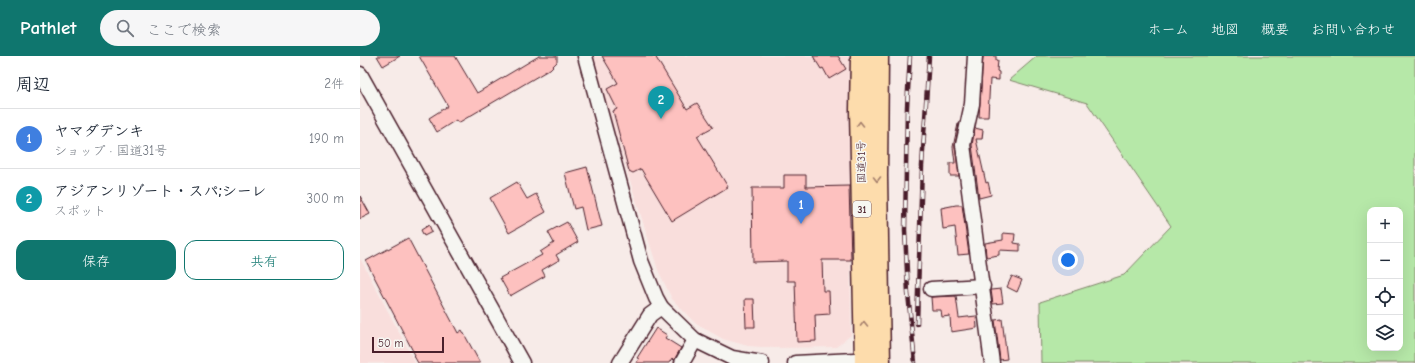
<!DOCTYPE html>
<html lang="ja">
<head>
<meta charset="utf-8">
<style>
  body { margin:0; font-family:"Comic Neue","Klee One",sans-serif; background:#f6f6f7; color:#1f2937 }
  .controls { position:absolute; right:12px; bottom:12px; display:grid; overflow:hidden; border-radius:8px; box-shadow:0 4px 16px #0002 }
  .controls button { width:36px; height:36px; display:grid; place-items:center; padding:0; border:0; border-bottom:1px solid #e0e1e3; background:#fff; color:#1f2937; font:20px sans-serif }
  .scale { position:absolute; left:12px; bottom:10px; width:72px; box-sizing:border-box; padding-left:4px; border:2px solid #4a1f2b; border-top:0; font-size:11px; line-height:14px; white-space:nowrap; color:#4a1f2b; -webkit-text-stroke:3px #f6f6f2; paint-order:stroke }
  .you { position:absolute; left:708px; top:204px; width:14px; height:14px; margin:-10px; border:3px solid #fff; border-radius:50%; background:#1a73e8; box-shadow:0 0 0 6px #1a73e833 }
  .badge { display:grid; place-items:center; width:26px; height:26px; border-radius:50%; background:#0f766e; color:#fff; font-size:13px; font-weight:700 }
  .pin { position:absolute; translate:-50% -33px; filter:drop-shadow(0 1px 2px #0008) }
  .pin::after { content:''; position:absolute; top:21px; width:14px; height:12px; background:inherit; clip-path:polygon(0 0,100% 0,50% 100%) }
  .list { margin:0; padding:0; list-style:none }
  h2 { display:flex; justify-content:space-between; align-items:center; height:52px; margin:0; padding:0 16px; font-size:17px }
  h2 small { font-size:13px; font-weight:400; color:#747a83 }
  .list li { display:grid; grid-template-columns:26px 1fr auto; gap:12px; align-items:center; box-sizing:border-box; height:60px; padding:0 16px; border-top:1px solid #e0e1e3 }
  .list b { display:block; font-size:15px; white-space:nowrap }
  .list p { margin:0; font-size:13px; white-space:nowrap; color:#747a83 }
  .list em { font-size:13px; font-style:normal; color:#747a83 }
  .actions { display:flex; gap:8px; padding:12px 16px }
  .actions a { flex:1; padding:9px 0; border:1px solid #0f766e; border-radius:12px; text-align:center; font-size:14px; color:#0f766e }
  .actions .main { background:#0f766e; color:#fff }
  .icon { flex:none; width:22px; height:22px; fill:none; stroke:currentColor; stroke-width:2; stroke-linecap:round; stroke-linejoin:round }
  .map { position:relative; flex:none; width:1055px; height:307px; overflow:hidden }
  header { display:flex; align-items:center; gap:24px; box-sizing:border-box; height:56px; padding:0 20px; background:#0f766e; color:#fff }
  header strong { font-size:19px }
  nav { display:flex; gap:22px; margin-inline-start:auto; font-size:14px }
  .search { width:280px; height:36px; background:#f6f6f7; display:flex; align-items:center; gap:10px; box-sizing:border-box; padding:0 14px; border-radius:22px; color:#747a83; font-size:15px }
  main { display:flex }
  aside { flex:1; background:#fff }
  .map>svg:first-child { display:block }
  .built { fill:#f9dedc }
  .green { fill:#b6e8a8; stroke:#80846a; fill-rule:evenodd }
  .building { fill:#fdc1bf; stroke:#4a1f2b }
  .lines { fill:none; stroke-linecap:round; stroke-linejoin:round }
  .minor-casing { stroke:#4a1f2b; stroke-width:17 }
  .highway-casing { stroke:#4a1f2b; stroke-width:23 }
  .minor { stroke:#f6f6f2; stroke-width:14 }
  .highway { stroke:#fddcac; stroke-width:20 }
  .rail-casing { stroke:#4a1f2b; stroke-width:4.5 }
  .rail { stroke:#f6f6f2; stroke-width:3; stroke-dasharray:9; stroke-linecap:butt }
  .oneway { stroke:#a47e6c }
  .labels { text-anchor:middle; stroke-width:3; stroke-linejoin:round; paint-order:stroke }
  .shield { fill:#f6f6f2; stroke:#7e6067; stroke-width:1 }
  .shield-label { font-size:10px; font-weight:bold; fill:#4a1f2b }
  .street-label { font-size:11px; fill:#4a1f2b; stroke:#f6f6f2 }
</style>
</head>
<body>
<header>
<strong>Pathlet</strong>
<div class="search"><svg class="icon" aria-label="search" viewBox="0 0 24 24"><circle cx="10" cy="10" r="6"/><path d="M15 15l6 6"/></svg>ここで検索</div>
<nav><a>ホーム</a><a>地図</a><a>概要</a><a>お問い合わせ</a></nav>
</header>
<main>
<aside>
<h2>周辺<small>2件</small></h2>
<ul class="list">
<li><span class="badge" style="background:#3f7fe0">1</span><div><b>ヤマダデンキ</b><p>ショップ · 国道31号</p></div><em>190 m</em></li>
<li><span class="badge" style="background:#0f9aa8">2</span><div><b>アジアンリゾート・スパ;シーレ</b><p>スポット</p></div><em>300 m</em></li>
</ul>
<div class="actions"><a class="main">保存</a><a>共有</a></div>
</aside>
<div class="map">
<svg width="1055" height="307" viewBox="0 0 1055 307">
  <rect width="100%" height="100%" fill="#f7ebe8"/>
  <filter id="ink" filterUnits="userSpaceOnUse"><feTurbulence type="fractalNoise" baseFrequency=".025" numOctaves="2"/><feDisplacementMap in="SourceGraphic" scale="8" xChannelSelector="R" yChannelSelector="G"/><feConvolveMatrix kernelMatrix="1 2 1 2 8 2 1 2 1" color-interpolation-filters="sRGB"/></filter>
  <g filter="url(#ink)">
    <g class="built">
      <path d="M231,0H490L489,48L491,279L476,291L414,292L388,290L363,283L335,267L312,243L298,214Z"/>
      <path d="M0,204H1L55,307H0Z"/>
    </g>
    <path class="green" d="M677,0H1055V307H681L680,246L764,219L811,170L727,47L649,24ZM1010,154H1040V292H1010Z"/>
    <g class="building">
      <path d="M17,0H40L23,10Z"/>
      <path d="M59,0H95L117,37L179,0H197V6L190,13L98,67L96,64L77,76L69,62L88,50Z"/>
      <path d="M242,0H295L327,53L337,47L353,71L337,80L368,131L312,165L281,113L273,117L269,115L253,55L257,53L247,33L258,27Z"/>
      <path d="M453,0H478L486,13L469,23L463,12L461,13Z"/>
      <path d="M623,0H636V4H638L637,15L639,16V24L630,23L628,61H619Z"/>
      <path d="M598,68H599L595,90L599,120H590V107H595L593,91Z"/>
      <path d="M615,72L623,74L622,83H616L626,127L628,126L631,139L619,142L612,89Z"/>
      <path d="M227,111L242,170L226,174L221,151L214,153L205,117Z"/>
      <path d="M424,119H446V131L489,130L491,204H462L463,235H469L470,258L455,259L456,285L437,286L435,225H427V205L393,206L392,132H424Z"/>
      <path d="M157,126L167,143L176,138L186,156L149,177L130,142Z"/>
      <path d="M0,140L10,158L0,163Z"/>
      <path d="M596,149H602L609,198L598,199L595,171L583,173L581,152Z"/>
      <path d="M207,166L218,186L196,199L199,204L182,214L185,220L150,240L140,222L182,199L180,196L194,187L188,176Z"/>
      <path d="M69,169L72,176L64,180L61,174Z"/>
      <path d="M643,177L655,178L654,187L660,188V195L639,194V199L626,201L625,187L643,184Z"/>
      <path d="M48,182L98,277L102,274L120,307H58L54,300L55,299L6,205Z"/>
      <path d="M652,220L662,224L657,236L647,231Z"/>
      <path d="M641,233L643,247L633,248L631,234Z"/>
      <path d="M596,240L599,262L616,260L617,272L591,276L590,260L582,261L581,254H572L571,241Z"/>
      <path d="M385,243H394L395,271H386Z"/>
      <path d="M642,263L647,303L640,304L635,264Z"/>
      <path d="M296,272L307,279L305,282L321,292L314,304L312,302L309,307H276L279,303L277,302Z"/>
    </g>
    <g class="lines">
      <g class="minor-casing">
        <g id="minor">
          <path d="M225,0L281,205L296,242L301,251L335,284L372,302L402,307"/>
          <path d="M615,0L612,48L603,89L632,307"/>
          <path d="M0,18L162,307"/>
          <path d="M571,233L623,230"/>
          <path d="M260,307L290,259L301,251"/>
          <path d="M322,307L335,284"/>
          <path d="M435,307L514,303"/>
        </g>
      </g>
      <g class="highway-casing">
        <g id="highway">
          <path d="M501,0L500,54L505,307"/>
          <path d="M518,0L517,120L520,307"/>
        </g>
      </g>
      <use href="#minor" class="minor"/>
      <use href="#highway" class="highway"/>
      <g class="rail-casing">
        <g id="rail">
          <path d="M550,0L547,51L545,174L548,237L555,307"/>
          <path d="M557,268L562,110L569,0"/>
        </g>
      </g>
      <use href="#rail" class="rail"/>
    </g>
    <defs><path id="oneway-chevron" d="M-2-3.5L2.5 0L-2 3.5" fill="none" stroke-width="1.6" stroke-linecap="round" stroke-linejoin="round"/></defs>
    <g class="oneway">
      <use href="#oneway-chevron" transform="translate(500 68) rotate(-91)"/>
      <use href="#oneway-chevron" transform="translate(517 123) rotate(90)"/>
      <use href="#oneway-chevron" transform="translate(504 268) rotate(-91)"/>
    </g>
  </g>
  <g class="labels">
    <rect class="shield" x="493" y="145" width="18" height="16" rx="3"/>
    <g class="shield-label">
      <text x="502" y="157">31</text>
    </g>
    <g class="street-label">
      <text transform="translate(501 106) rotate(-91)" y="4">国道31号</text>
    </g>
  </g>
</svg>
<div class="controls">
<button>+</button>
<button>−</button>
<button><svg class="icon" aria-label="locate" viewBox="0 0 24 24"><circle cx="12" cy="12" r="6"/><path d="M12 2v4M12 18v4M2 12h4M18 12h4"/></svg></button>
<button><svg class="icon" aria-label="layers" viewBox="0 0 24 24"><path d="M12 4l9 5-9 5-9-5zM3 14l9 5 9-5"/></svg></button>
</div>
<div class="scale">50 m</div>
<div class="you"></div>
<div class="pin badge" style="left:441px;top:168px;background:#3f7fe0">1</div>
<div class="pin badge" style="left:301px;top:63px;background:#0f9aa8">2</div>
</div>
</main>
</body>
</html>
